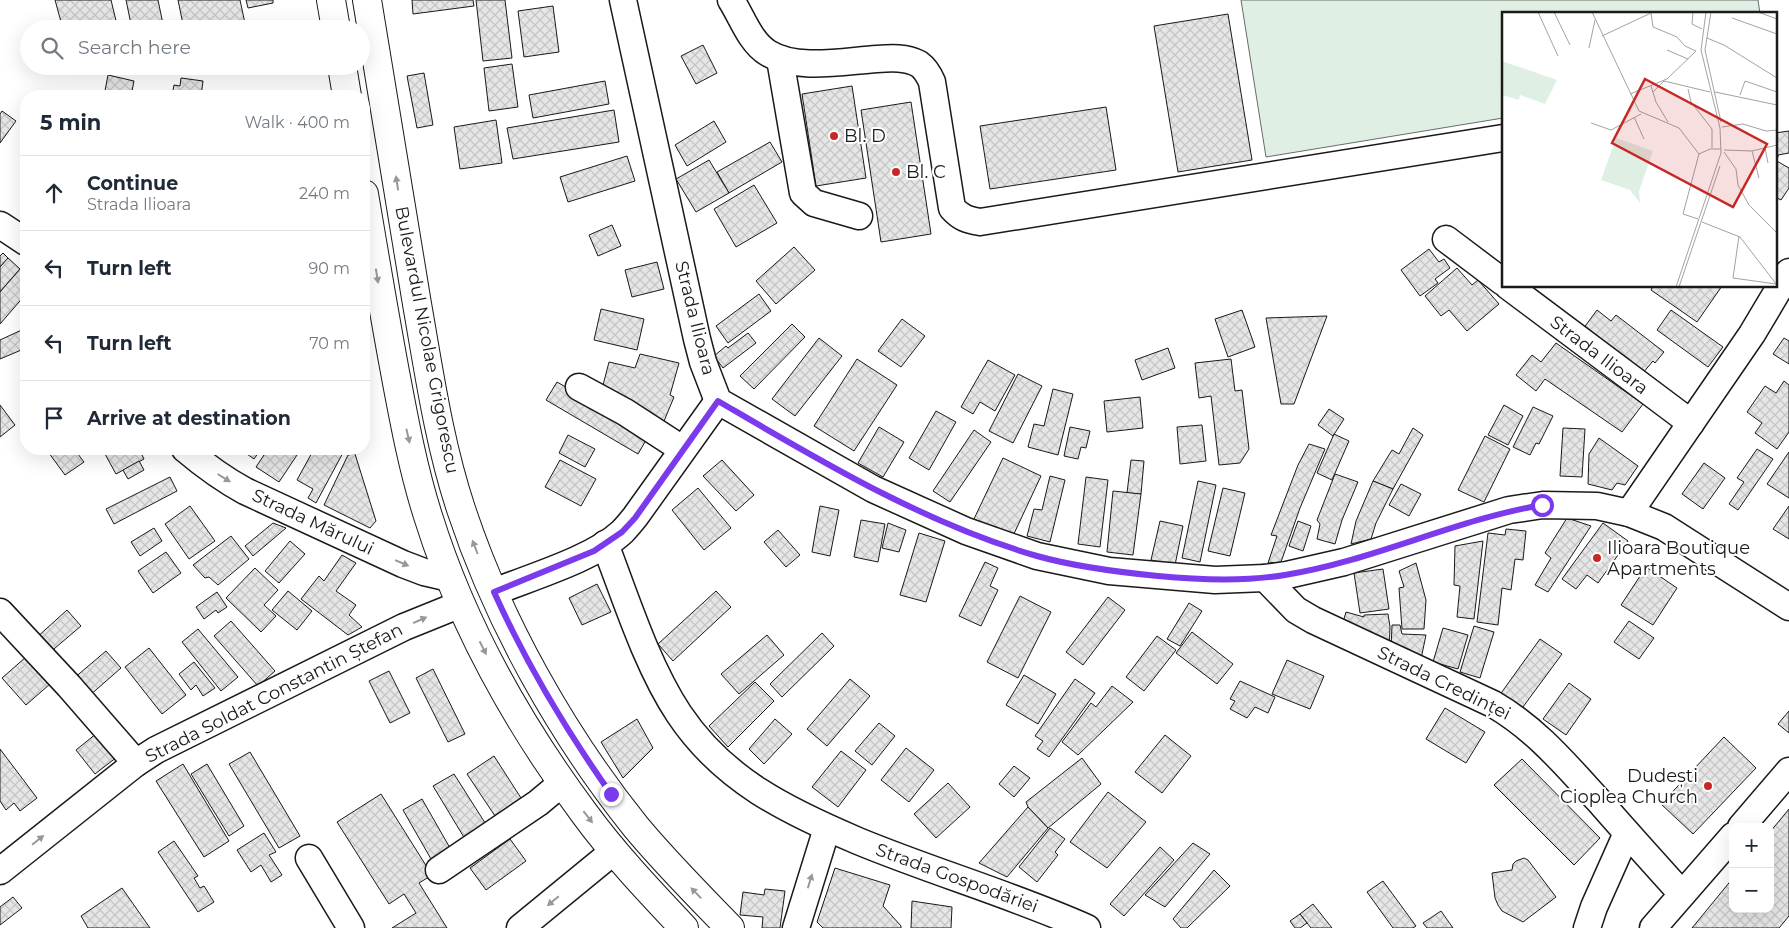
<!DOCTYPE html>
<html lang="en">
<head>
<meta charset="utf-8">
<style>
  body { margin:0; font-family:Montserrat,sans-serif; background:#f6f6f7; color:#1f2937 }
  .controls { position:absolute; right:15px; bottom:15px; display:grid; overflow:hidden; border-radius:10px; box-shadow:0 5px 20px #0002 }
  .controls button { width:45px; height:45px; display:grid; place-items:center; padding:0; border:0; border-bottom:1px solid #e0e1e3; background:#fff; color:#1f2937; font:25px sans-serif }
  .stop { position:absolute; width:15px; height:15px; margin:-11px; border:4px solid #7c3aed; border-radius:50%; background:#fff }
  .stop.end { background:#7c3aed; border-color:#fff; box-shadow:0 1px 5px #0008 }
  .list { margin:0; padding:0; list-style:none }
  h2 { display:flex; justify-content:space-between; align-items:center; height:65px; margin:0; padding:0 20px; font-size:21px }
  h2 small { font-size:16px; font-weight:400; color:#747a83 }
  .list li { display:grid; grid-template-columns:32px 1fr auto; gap:15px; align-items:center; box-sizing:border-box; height:75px; padding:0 20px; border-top:1px solid #e0e1e3 }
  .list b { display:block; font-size:19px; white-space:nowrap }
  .list p { margin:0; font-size:16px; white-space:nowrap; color:#747a83 }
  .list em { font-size:16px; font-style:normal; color:#747a83 }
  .icon { flex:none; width:28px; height:28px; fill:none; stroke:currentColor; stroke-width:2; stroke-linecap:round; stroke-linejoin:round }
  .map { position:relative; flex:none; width:1789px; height:928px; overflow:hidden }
  .search { position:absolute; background:#fff; box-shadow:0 5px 20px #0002; left:20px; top:20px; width:350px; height:55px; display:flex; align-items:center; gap:12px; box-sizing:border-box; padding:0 18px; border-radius:28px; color:#747a83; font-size:19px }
  .panel { position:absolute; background:#fff; box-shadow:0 5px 20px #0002; left:20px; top:90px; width:350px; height:365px; border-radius:20px }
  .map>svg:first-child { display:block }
  .green { fill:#e0efe3; stroke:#6a6a6a }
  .building { fill:url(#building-cross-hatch); stroke:#1a1a1a }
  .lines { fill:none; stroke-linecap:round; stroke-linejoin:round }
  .minor-casing { stroke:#1a1a1a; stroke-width:29 }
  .major-casing { stroke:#1a1a1a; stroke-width:30 }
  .minor { stroke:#fff; stroke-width:26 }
  .major { stroke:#fff; stroke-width:28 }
  .oneway { fill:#989898 }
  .route { stroke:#7c3aed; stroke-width:6 }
  .poi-dot { fill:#c62828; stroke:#fff; stroke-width:2 }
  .labels { text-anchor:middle; stroke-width:4; stroke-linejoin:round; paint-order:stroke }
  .poi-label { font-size:18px; fill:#1a1a1a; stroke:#fff; text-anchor:start }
  .street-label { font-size:18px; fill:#1a1a1a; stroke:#fff }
  .inset-road { fill:none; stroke:#a3a3a3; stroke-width:1 }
  .view { fill:#c62828; fill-opacity:0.15; stroke:#c62828; stroke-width:2.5 }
  .inset-edge { fill:none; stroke:#1a1a1a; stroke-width:2.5 }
</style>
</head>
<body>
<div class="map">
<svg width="1789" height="928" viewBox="0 0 1789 928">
  <defs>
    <pattern id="building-cross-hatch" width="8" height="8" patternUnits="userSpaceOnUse" patternTransform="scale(1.25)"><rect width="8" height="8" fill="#e6e6e6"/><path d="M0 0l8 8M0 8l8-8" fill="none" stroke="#c5c5c5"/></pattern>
  </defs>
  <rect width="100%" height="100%" fill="#fff"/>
  <path class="green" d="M1241,0H1758L1760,14H1503V118L1266,157Z"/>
  <g class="building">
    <path d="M55,0H111L118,29H63Z"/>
    <path d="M126,0H158L164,29H132Z"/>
    <path d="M178,0H240L246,28L184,29Z"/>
    <path d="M246,0H273V3L248,8Z"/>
    <path d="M412,0H473L474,6L413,14Z"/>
    <path d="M476,0H505L512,58L483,61Z"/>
    <path d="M553,6L559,52L524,57L518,11Z"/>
    <path d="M1228,14L1252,160L1178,172L1154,26Z"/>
    <path d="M703,45L717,73L696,84L681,56Z"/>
    <path d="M512,64L518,107L489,111L484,68Z"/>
    <path d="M424,73L433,125L417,128L407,76Z"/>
    <path d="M108,75L134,81L131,96H104Z"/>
    <path d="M181,78L203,81L201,96H172L174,85L180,86Z"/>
    <path d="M605,81L609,104L533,118L529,95Z"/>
    <path d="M852,86L866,178L816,186L802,94Z"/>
    <path d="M911,102L931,234L881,242L861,110Z"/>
    <path d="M1106,107L1116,170L990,189L980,126Z"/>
    <path d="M614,110L619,142L513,159L507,128Z"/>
    <path d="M2,111L16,121L0,143V114Z"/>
    <path d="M496,120L502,163L460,169L454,127Z"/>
    <path d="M714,121L726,142L687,166L675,145Z"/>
    <path d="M1789,131V153L1778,155V157H1775V133Z"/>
    <path d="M770,142L782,162L729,193L717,172Z"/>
    <path d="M627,156L635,181L568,202L560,177Z"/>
    <path d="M709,160L729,193L696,212L676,179Z"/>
    <path d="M1775,160L1789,168V188L1781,200L1775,197Z"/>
    <path d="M754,185L777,223L736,247L714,209Z"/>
    <path d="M612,225L621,246L598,256L589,235Z"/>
    <path d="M794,247L815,270L776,304L756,281Z"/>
    <path d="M1429,249L1439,262L1444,259L1450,268L1435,279L1438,283L1420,296L1401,270Z"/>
    <path d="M3,253L8,258L0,267V256Z"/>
    <path d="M8,258L20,269L0,292V267Z"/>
    <path d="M657,262L664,289L632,297L625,270Z"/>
    <path d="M1457,268L1472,285L1478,280L1499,304L1467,331L1449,310L1441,316L1425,296Z"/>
    <path d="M20,269L26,274V294L0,324V292Z"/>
    <path d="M1653,286H1722L1697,322L1651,290Z"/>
    <path d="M759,294L771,311L728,343L716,326Z"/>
    <path d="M601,309L644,319L637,350L594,340Z"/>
    <path d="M1242,310L1255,347L1228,357L1215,319Z"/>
    <path d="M1597,310L1611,321L1616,315L1664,352L1655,363L1653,361L1642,374L1583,329Z"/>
    <path d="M1671,310L1723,347L1708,367L1657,330Z"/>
    <path d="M1327,316L1294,404H1281L1266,318Z"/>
    <path d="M902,319L925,336L901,367L878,351Z"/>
    <path d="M792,324L805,337L754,389L740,376Z"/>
    <path d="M26,328V348L0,359V340Z"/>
    <path d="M748,333L756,343L723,368L714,356L726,346L728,348Z"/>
    <path d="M819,338L842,356L795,416L772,399Z"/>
    <path d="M1784,338L1789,341V364L1773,354Z"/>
    <path d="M1556,343L1643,404L1622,432L1545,379L1536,391L1516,375L1532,355L1541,362Z"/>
    <path d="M1168,348L1175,368L1142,380L1135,360Z"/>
    <path d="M640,354L679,363L670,395L674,397L662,426L601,393L609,362L635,368Z"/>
    <path d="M857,359L897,385L854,451L814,426Z"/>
    <path d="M1231,359L1235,391L1242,390L1249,449L1240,463L1219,465L1211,396L1199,398L1195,363Z"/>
    <path d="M988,360L1015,375L995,411L980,402L973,414L961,407Z"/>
    <path d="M1018,374L1042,386L1013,443L989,431Z"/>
    <path d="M1784,381L1789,385V432L1777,449L1755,433L1762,423L1747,412L1765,386L1776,393Z"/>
    <path d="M557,382L649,435L638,454L546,400Z"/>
    <path d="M1053,389L1073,394L1058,455L1028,447L1034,424L1044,426Z"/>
    <path d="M1140,397L1143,428L1107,432L1104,401Z"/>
    <path d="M0,405L15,425L0,437Z"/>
    <path d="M1504,405L1523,416L1508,445L1488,435Z"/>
    <path d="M1533,407L1553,416L1539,444L1536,443L1530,455L1513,447Z"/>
    <path d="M1329,409L1344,419L1333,436L1318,425Z"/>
    <path d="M936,411L956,422L929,470L909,458Z"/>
    <path d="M1202,425L1206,461L1180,464L1177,427Z"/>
    <path d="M879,427L904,442L883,477L858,463Z"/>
    <path d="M1070,427L1090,431L1086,448L1081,447L1078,459L1064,456Z"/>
    <path d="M1413,428L1423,435L1393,489L1373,481L1392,450L1399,454Z"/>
    <path d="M1563,428L1585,429L1582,477L1560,476Z"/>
    <path d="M974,430L991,442L950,502L933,491Z"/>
    <path d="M1334,434L1349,441L1332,480L1317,473Z"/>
    <path d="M568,435L595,449L585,467L559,453Z"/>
    <path d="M1485,436L1510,449L1484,502L1458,490Z"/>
    <path d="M1599,438L1638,466L1625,485L1617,483L1612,490L1588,484L1589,454Z"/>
    <path d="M1309,444L1325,449L1300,508L1281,562L1268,563L1277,536L1271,535L1298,465Z"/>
    <path d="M46,449H74L84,462L65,475Z"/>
    <path d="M114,449H139L144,459L116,474L105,454Z"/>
    <path d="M240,449H261L254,459Z"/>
    <path d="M268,449H301L279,482L256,467Z"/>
    <path d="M314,449H345L316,503L308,498L313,489L297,480Z"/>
    <path d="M1757,449L1773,459L1738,510L1729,504L1744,482L1737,478Z"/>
    <path d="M1789,452V498L1767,484Z"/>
    <path d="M355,454L376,521L370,528L324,505L348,455Z"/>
    <path d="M1003,458L1041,476L1012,538L973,521Z"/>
    <path d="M560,460L596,479L581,506L545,487Z"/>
    <path d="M722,460L754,495L736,511L703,476Z"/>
    <path d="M1131,460L1144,461L1141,494L1127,493Z"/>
    <path d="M139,461L144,470L128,479L123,470Z"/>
    <path d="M1704,463L1725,478L1703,509L1682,494Z"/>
    <path d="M1335,474L1358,482L1342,520L1335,544L1317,539L1320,524L1317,520Z"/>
    <path d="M1050,476L1065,480L1050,542L1027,536L1034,509L1042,510Z"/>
    <path d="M170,477L177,491L114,524L106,509Z"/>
    <path d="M1086,477L1108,480L1100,547L1078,544Z"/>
    <path d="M1198,481L1216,485L1200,562L1182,558Z"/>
    <path d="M1373,481L1393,489L1376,523L1371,539L1351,544L1356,521Z"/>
    <path d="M1401,484L1421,494L1409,516L1389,505Z"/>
    <path d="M698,488L731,528L704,550L672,510Z"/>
    <path d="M1223,488L1245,493L1230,556L1208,551Z"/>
    <path d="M1113,491L1141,494L1133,555L1107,552Z"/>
    <path d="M190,506L215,541L189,559L165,524Z"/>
    <path d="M820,506L839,510L830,556L812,552Z"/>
    <path d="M1789,506V539L1773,529Z"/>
    <path d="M1567,518L1591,526L1548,592L1535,585L1551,558L1545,553Z"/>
    <path d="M861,520L885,524L878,562L854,557Z"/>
    <path d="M1160,521L1183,526L1175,565L1151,560Z"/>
    <path d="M1298,521L1311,526L1303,551L1289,546Z"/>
    <path d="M273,523L286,528L253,556L245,546Z"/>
    <path d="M888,523L906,530L899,552L882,548Z"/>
    <path d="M1603,523L1628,541L1598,583L1587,575L1576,589L1562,579Z"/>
    <path d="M154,528L162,541L140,556L131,542Z"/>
    <path d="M1506,529L1526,531L1523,560L1515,559L1511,590L1502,588L1498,625L1477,622L1488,533L1505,535Z"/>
    <path d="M778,530L800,555L786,567L764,542Z"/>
    <path d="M919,533L945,541L926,602L900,595Z"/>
    <path d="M231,536L249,559L218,585L209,577L205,578L193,565Z"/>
    <path d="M290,541L305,554L279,583L265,571Z"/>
    <path d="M1483,541L1474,619L1457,617L1460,586L1454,585L1455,546Z"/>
    <path d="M166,552L181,573L153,593L138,571Z"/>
    <path d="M342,555L356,563L336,591L356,605L349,615L362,627L348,635L301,599L319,576L324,581Z"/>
    <path d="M985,562L998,568L990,586L998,590L981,626L959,616Z"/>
    <path d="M1416,563L1426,600L1424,629H1402L1399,588L1404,587L1399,571Z"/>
    <path d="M1646,567L1677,588L1653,625L1621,605Z"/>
    <path d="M255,568L278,590L264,605L276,616L261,632L226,598Z"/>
    <path d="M1383,569L1389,609L1360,613L1354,573Z"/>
    <path d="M597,584L611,612L582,625L569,598Z"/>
    <path d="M288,591L312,611L297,630L272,610Z"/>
    <path d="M716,591L731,607L673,661L658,644Z"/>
    <path d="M217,592L227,607L218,613L216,610L204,619L196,607Z"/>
    <path d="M1020,596L1051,612L1018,678L987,662Z"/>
    <path d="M1108,597L1125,610L1083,665L1066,652Z"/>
    <path d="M1189,603L1202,611L1180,646L1167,639Z"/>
    <path d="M67,610L81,626L48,654L35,639Z"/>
    <path d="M1346,612L1364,617V615L1388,614L1390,627L1389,651L1341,629Z"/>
    <path d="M231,621L275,671L258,686L214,636Z"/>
    <path d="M1629,621L1654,638L1639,659L1614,642Z"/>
    <path d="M1392,625H1400L1402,634L1426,635L1421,659L1391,650Z"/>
    <path d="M1474,626L1494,632L1480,678L1460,672Z"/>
    <path d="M1443,628L1468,635L1458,669L1433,662Z"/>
    <path d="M198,629L238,677L221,691L182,642Z"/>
    <path d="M1192,632L1233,664L1217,684L1176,653Z"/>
    <path d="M822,633L834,646L782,697L770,684Z"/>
    <path d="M767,635L784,655L739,694L721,674Z"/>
    <path d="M1157,636L1176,650L1144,691L1126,677Z"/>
    <path d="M1540,639L1562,654L1520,711L1499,696Z"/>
    <path d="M149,648L186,695L162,714L125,667Z"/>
    <path d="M106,651L121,668L89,696L73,679Z"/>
    <path d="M26,657L50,684L26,705L2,678Z"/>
    <path d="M1287,660L1324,676L1310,709L1272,694Z"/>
    <path d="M194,662L215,688L203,696L196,685L191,690L179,674Z"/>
    <path d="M433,669L465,734L448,742L416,678Z"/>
    <path d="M389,671L410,713L390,723L369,681Z"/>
    <path d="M1024,675L1056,694L1038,724L1006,705Z"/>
    <path d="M850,679L870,696L827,746L807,729Z"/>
    <path d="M1075,679L1095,693L1049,757L1037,749L1043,741L1035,736Z"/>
    <path d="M1240,681L1275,697L1268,713L1255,707L1247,718L1230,709L1235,701L1230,699Z"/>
    <path d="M755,682L774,701L728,747L709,726Z"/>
    <path d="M1569,683L1591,699L1566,735L1543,719Z"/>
    <path d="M1112,686L1133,702L1078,755L1062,742L1091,703L1096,707Z"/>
    <path d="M1445,708L1485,732L1466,763L1426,739Z"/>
    <path d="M1789,711V733L1778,724Z"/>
    <path d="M637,719L653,748L623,778L601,742Z"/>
    <path d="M775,719L792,734L764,764L749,749Z"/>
    <path d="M879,723L895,736L872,765L855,751Z"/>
    <path d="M97,733L117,757L95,774L76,750Z"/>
    <path d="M1165,735L1191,756L1162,793L1135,772Z"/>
    <path d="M1724,737L1756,768L1693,834L1661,804Z"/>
    <path d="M906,748L934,770L909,802L881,780Z"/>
    <path d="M0,749L37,798L20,811L14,803L6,810L0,801Z"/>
    <path d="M841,751L866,770L838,807L812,787Z"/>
    <path d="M250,752L300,836L279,848L229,764Z"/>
    <path d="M494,756L521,798L495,816L467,774Z"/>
    <path d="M1082,758L1101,784L1048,828L1028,807L1026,802Z"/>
    <path d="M1522,759L1600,838L1574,865L1494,785Z"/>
    <path d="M183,764L229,841L204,857L156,781Z"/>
    <path d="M207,764L244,826L229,836L191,774Z"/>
    <path d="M1014,766L1030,778L1014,797L999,784Z"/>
    <path d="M454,774L487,826L465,839L433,786Z"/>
    <path d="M948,783L970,807L936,838L914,814Z"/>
    <path d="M1108,792L1146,822L1107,868L1070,842Z"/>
    <path d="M381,794L432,875L419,883L447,928H392L416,913L404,894L389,904L337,822Z"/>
    <path d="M422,799L450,848L431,859L403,810Z"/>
    <path d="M1028,807L1048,828L1007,877L979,863Z"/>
    <path d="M1789,809V916L1779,928H1692L1733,878V909H1770V832Z"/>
    <path d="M1050,828L1065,839L1055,852L1058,855L1037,882L1019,867Z"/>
    <path d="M264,833L276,852L269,855L282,875L271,882L261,865L251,872L237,850Z"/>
    <path d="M510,839L526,861L486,890L470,868Z"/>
    <path d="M174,841L198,876L194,878L200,888L204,886L214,902L198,912L158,852Z"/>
    <path d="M1193,843L1210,854L1165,907L1145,895Z"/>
    <path d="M1160,847L1174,860L1124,916L1110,904Z"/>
    <path d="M1524,858L1528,860L1556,897L1523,922L1502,911L1498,905L1495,898L1492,873L1512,870L1513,864L1516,861Z"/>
    <path d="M835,868L890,885L883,906L901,926V928H823L817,922Z"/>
    <path d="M1214,870L1230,886L1187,928H1181L1173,919Z"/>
    <path d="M1383,881L1416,926L1413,928H1393L1367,892Z"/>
    <path d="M122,888L150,928H88L81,916Z"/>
    <path d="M765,889L785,891L780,928H762L763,917L740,915L743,892L764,895Z"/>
    <path d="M13,897L22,908L0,925V907Z"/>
    <path d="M912,901L952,907L951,928H911Z"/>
    <path d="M1313,904L1332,928H1311L1300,914Z"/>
    <path d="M1441,911L1453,928H1427L1423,923Z"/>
    <path d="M1300,914L1307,923L1300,928H1295L1290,921Z"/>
  </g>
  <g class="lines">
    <g class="minor-casing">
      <g id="minor">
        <path d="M623,0L697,339L703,362L718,401L873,489L966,531L1037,556L1109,571L1215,580L1265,578L1287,575L1344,562L1509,510L1543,505L1597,506L1629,513L1664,527L1789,607"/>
        <path d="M731,0C742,17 750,42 768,53C797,71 844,61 877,59C891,58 906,57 919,64C926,69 929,75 932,82L952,208C961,218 968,220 980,222L1503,138"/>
        <path d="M780,59L803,193L814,203L859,216"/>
        <path d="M0,225L26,242"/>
        <path d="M1446,239L1503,282"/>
        <path d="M1508,286L1691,423"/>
        <path d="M579,387L625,412L682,449"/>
        <path d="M185,449C204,465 223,479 245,491L403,564L424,572L450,578"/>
        <path d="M1629,513L1752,334L1789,272"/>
        <path d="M605,544C626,599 647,666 679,714C723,780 787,811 858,841C933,872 1013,895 1087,928"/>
        <path d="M1265,578L1296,610L1313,620L1493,704C1536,729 1565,764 1599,801C1626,832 1654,863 1682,894"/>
        <path d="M494,592C531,577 593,559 622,532C627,527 631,522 635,517L718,401"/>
        <path d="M0,612L69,686L136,763"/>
        <path d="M1741,827L1789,771"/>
        <path d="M309,858L351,928"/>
        <path d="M439,870L538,803L562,783"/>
        <path d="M0,871L136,763L156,750L404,627L461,604"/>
        <path d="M520,928L614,851"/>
        <path d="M796,928L827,828"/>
        <path d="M1587,928L1594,907L1627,833"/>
        <path d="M1653,928L1733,836"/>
      </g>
    </g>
    <g class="major-casing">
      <g id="major">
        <path d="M331,0L336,29"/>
        <path d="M367,0C384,101 400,203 417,304C429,372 439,443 461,509C498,621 562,735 636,827C665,862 698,895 730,928"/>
        <path d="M342,66L347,96"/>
        <path d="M364,194C374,253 384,313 395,372C404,420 413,469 428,516C461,622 518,724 584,813C614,854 649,891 684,928"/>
      </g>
    </g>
    <use href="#minor" class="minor"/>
    <use href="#major" class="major"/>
  </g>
  <defs><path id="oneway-solid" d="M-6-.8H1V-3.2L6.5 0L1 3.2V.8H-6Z" transform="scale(1.25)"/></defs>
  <g class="oneway">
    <use href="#oneway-solid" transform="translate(397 183) rotate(-99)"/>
    <use href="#oneway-solid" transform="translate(377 276) rotate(81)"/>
    <use href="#oneway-solid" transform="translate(408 436) rotate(77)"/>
    <use href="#oneway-solid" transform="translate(224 478) rotate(32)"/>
    <use href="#oneway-solid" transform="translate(475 547) rotate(-111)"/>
    <use href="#oneway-solid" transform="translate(402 563) rotate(23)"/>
    <use href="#oneway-solid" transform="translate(420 620) rotate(-24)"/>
    <use href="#oneway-solid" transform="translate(483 648) rotate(63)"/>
    <use href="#oneway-solid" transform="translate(588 817) rotate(52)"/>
    <use href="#oneway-solid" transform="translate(38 840) rotate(-39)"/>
    <use href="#oneway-solid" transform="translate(810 881) rotate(-73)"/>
    <use href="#oneway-solid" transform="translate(696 893) rotate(-134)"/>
    <use href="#oneway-solid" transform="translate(553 901) rotate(140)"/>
  </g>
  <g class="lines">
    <path class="route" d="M611,794C566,730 526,663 494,592L594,551L622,532L635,518L718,401C819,460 923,523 1037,556C1076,567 1117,572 1158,576C1200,580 1243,582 1285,575C1373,561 1454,520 1542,505"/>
  </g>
  <g class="poi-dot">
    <circle cx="834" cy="136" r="5"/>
    <circle cx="896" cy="172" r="5"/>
    <circle cx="1597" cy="558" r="5"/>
    <circle cx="1708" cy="786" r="5"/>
  </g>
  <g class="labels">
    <g class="poi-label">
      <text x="844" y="142">Bl. D</text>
      <text x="906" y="178">Bl. C</text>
      <text x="1607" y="554">Ilioara Boutique<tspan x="1607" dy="21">Apartments</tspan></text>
      <text x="1698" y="782" text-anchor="end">Dudești<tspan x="1698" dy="21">Cioplea Church</tspan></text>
    </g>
    <g class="street-label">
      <text transform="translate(695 318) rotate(76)" y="6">Strada Ilioara</text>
      <text transform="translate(427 340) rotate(79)" y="6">Bulevardul Nicolae Grigorescu</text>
      <text transform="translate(1599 355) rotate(37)" y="6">Strada Ilioara</text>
      <text transform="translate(313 522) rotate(25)" y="6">Strada Mărului</text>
      <text transform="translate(1444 683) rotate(26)" y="6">Strada Credinței</text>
      <text transform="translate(274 693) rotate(-27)" y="6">Strada Soldat Constantin Ștefan</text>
      <text transform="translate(957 878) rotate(20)" y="6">Strada Gospodăriei</text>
    </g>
  </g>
  <g transform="translate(1502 12)">
    <rect width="275" height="275" fill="#fff"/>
    <path d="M0,49L55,68L43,92L18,83L17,88L0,83ZM114,126L151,139L137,179L138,191L128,178L99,168Z" fill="#e0efe3"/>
    <path class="inset-road" d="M36,0L56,44M52,0L68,33M90,0L137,99L177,116L197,142L181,202L196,207M191,0L190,12L200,17M209,0L203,38L219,110M256,0L275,7M230,6L275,22M100,24L149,1L151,15L175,25L183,34L194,39M205,26L222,33L275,66M87,36L93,8M165,38L186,47M149,74L154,90L166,110M186,77L189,90L210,117V136M151,80L162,69L208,80M213,80L275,93M128,82L165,67L194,39M238,83L243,69L275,80M132,105L142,127M89,111L109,118L139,102M220,115L241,112L264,119L275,118M263,136L266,151M222,138L250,139L275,133M250,139L257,166M222,140L234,157L236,173L247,193L275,221M197,142L208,137H219M200,210L238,225L275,273M237,224L231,266L274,272M174,275L219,141L218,116L199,38L204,0M177,275L218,154"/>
    <path class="view" d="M143,67L265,132L231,195L110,131Z"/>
    <rect width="275" height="275" class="inset-edge"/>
  </g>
</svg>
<div class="controls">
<button>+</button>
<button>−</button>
</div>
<div class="stop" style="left:1542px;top:505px"></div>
<div class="stop end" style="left:611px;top:794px"></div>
<div class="search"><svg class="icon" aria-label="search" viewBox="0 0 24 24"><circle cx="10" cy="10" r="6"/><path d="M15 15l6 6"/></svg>Search here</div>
<section class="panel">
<h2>5 min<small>Walk · 400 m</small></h2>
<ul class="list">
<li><svg class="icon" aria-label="ahead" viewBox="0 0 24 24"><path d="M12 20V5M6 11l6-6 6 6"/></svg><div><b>Continue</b><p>Strada Ilioara</p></div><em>240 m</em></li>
<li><svg class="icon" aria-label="left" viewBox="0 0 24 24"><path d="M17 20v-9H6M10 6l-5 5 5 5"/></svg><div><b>Turn left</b></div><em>90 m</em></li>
<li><svg class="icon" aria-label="left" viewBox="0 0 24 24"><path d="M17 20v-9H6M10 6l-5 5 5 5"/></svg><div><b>Turn left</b></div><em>70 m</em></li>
<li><svg class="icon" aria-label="arrive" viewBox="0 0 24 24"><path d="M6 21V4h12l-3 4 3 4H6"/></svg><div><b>Arrive at destination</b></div></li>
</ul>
</section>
</div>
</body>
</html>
